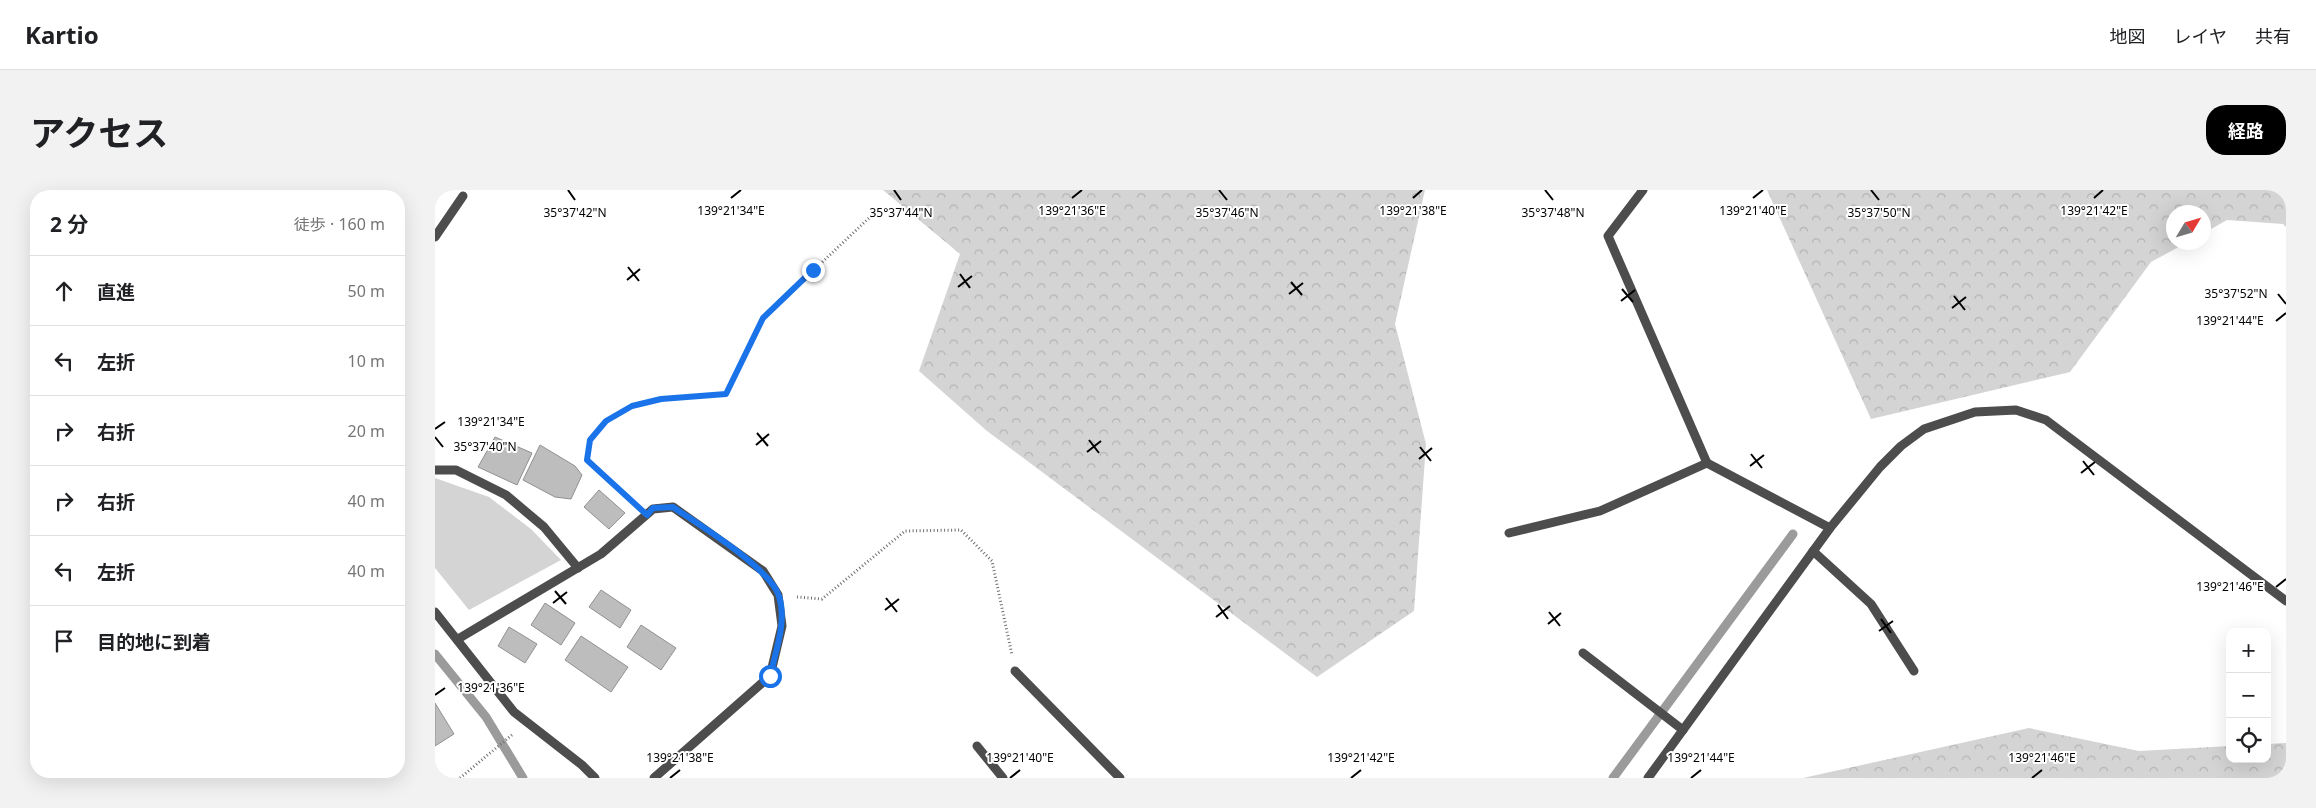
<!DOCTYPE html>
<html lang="ja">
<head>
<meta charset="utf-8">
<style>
  body { margin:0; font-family:"Noto Sans","Noto Sans JP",sans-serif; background:#f2f2f2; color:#202124 }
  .controls { position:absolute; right:15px; bottom:15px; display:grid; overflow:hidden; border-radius:10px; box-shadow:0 5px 20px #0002 }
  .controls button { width:45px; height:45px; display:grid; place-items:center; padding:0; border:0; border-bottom:1px solid #e0e0e0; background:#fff; color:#202124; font:25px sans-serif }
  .compass { position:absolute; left:1731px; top:15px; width:45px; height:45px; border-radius:50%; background:#fff; box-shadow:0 5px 20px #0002; rotate:52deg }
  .stop { position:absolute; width:15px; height:15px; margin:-11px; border:4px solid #1a73e8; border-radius:50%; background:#fff }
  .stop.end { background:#1a73e8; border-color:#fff; box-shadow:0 1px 5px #0008 }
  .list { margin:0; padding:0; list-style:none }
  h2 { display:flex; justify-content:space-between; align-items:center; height:65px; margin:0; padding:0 20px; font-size:21px }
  h2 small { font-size:16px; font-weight:400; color:#757577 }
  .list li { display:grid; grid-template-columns:32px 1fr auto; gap:15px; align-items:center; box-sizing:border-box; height:70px; padding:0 20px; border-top:1px solid #e0e0e0 }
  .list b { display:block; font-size:19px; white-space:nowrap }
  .list em { font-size:16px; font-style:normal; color:#757577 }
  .icon { flex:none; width:28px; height:28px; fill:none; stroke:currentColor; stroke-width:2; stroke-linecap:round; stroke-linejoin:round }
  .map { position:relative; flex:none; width:1851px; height:588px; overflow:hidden; border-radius:20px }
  header { display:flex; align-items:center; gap:30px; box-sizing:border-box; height:70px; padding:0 25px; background:#fff; border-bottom:1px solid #e0e0e0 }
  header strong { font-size:24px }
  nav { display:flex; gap:28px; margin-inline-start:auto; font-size:18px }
  .intro { display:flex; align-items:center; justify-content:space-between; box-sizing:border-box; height:120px; padding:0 30px }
  h1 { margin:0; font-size:35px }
  .button { padding:12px 22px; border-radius:20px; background:#000; color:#fff; font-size:18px; font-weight:700 }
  main { display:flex; gap:30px; padding:0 30px }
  aside { flex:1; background:#fff; border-radius:20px; box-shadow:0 5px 20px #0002 }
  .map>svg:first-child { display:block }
  .forest { fill:url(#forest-crowns) }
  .park { fill:#d4d4d4 }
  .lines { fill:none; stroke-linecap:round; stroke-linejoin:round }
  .stream { stroke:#9b9b9b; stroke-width:9 }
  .building { fill:#bdbdbd; stroke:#919191 }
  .path { stroke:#6f6f6f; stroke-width:3; stroke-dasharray:1 2.5; stroke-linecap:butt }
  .minor { stroke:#4d4d4d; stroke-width:9 }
  .route { stroke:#1a73e8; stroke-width:6 }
  .ticks { fill:none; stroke:#000; stroke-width:2 }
  .ticks-label { font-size:12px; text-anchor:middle; fill:#000; stroke:#fff; stroke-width:4; stroke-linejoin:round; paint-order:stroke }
</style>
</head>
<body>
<header>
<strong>Kartio</strong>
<nav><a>地図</a><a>レイヤ</a><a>共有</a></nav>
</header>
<div class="intro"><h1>アクセス</h1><a class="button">経路</a></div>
<main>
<aside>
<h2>2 分<small>徒歩 · 160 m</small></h2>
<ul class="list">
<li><svg class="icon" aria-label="ahead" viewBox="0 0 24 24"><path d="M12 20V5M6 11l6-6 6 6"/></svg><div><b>直進</b></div><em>50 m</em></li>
<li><svg class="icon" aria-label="left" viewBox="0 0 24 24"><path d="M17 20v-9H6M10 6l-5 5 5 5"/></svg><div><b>左折</b></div><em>10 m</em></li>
<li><svg class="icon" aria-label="right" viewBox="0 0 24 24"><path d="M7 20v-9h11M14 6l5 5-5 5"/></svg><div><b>右折</b></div><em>20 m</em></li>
<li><svg class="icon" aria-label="right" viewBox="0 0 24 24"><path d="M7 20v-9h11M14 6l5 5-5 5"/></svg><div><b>右折</b></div><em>40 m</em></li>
<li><svg class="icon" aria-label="left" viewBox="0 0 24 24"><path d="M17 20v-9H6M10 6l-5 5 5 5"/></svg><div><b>左折</b></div><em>40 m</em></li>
<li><svg class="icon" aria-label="arrive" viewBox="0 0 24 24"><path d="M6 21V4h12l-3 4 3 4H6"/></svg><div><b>目的地に到着</b></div></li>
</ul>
</aside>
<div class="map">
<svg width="1851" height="588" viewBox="0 0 1851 588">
  <defs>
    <pattern id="forest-crowns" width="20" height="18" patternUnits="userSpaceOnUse" patternTransform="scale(1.25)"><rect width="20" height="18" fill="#d4d4d4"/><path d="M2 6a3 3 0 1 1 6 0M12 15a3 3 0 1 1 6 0" fill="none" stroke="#b4b4b4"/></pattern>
  </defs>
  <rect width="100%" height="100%" fill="#fff"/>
  <g class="forest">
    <path d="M448,0H990L960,134L991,254L979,421L882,487L552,241L484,181L525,64Z"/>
    <path d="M1332,0H1851V37L1848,34L1792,30L1769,43L1768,22H1738V52L1751,53L1716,72L1635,182L1436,229Z"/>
    <path d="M1594,538L1704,561L1795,556V569H1832V554L1851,553V588H1368Z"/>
  </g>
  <path class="park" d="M0,288L54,307L96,339L126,370L34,420L0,378Z"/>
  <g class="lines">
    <g class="stream">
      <path d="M0,464L51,527L88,588"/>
      <path d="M1178,588L1358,344"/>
    </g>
  </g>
  <g class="building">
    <path d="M60,247L97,263L82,295L43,277Z"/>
    <path d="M105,255L140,276L147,285L136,309L120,307L88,290Z"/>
    <path d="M164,300L190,323L174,339L149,317Z"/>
    <path d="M166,400L196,420L185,438L154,417Z"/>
    <path d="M110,413L140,433L126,455L96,435Z"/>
    <path d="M206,435L241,458L226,480L192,457Z"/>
    <path d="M74,437L102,454L90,473L63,456Z"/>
    <path d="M146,446L193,477L176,502L130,470Z"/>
    <path d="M0,513L19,544L0,556Z"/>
  </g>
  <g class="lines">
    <g class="path">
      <path d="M199,313L153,270L155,250L171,231L197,216L226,209L291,204L328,128L434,28"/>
      <path d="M362,407L387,409L470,341L526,340L557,371L577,465"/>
      <path d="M25,588L78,544"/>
    </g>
    <g class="minor">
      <path d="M0,47L28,6"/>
      <path d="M1272,273L1395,338"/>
      <path d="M0,280H21L71,305L109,337L143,378"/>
      <path d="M1074,343L1165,321L1272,273L1173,46L1208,0"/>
      <path d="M1378,361L1436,414L1479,481"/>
      <path d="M0,422L79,522L147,575L160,588"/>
      <path d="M23,449L166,364L218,319L238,317L328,381L343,405L347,436L335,486L219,588"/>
      <path d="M1148,463L1248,540"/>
      <path d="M580,481L685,588"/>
      <path d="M542,556L568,588"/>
      <path d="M1213,588L1395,338L1445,277L1466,256L1489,239L1540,222L1581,220L1611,230L1851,411"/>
    </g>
  </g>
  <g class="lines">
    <path class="route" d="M335,486C341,460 352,431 344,406C334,377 264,335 238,317L218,318L212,325L152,270L155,250L171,231L197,216L226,209L291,204L328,128L378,80"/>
  </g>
  <path class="ticks" d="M133,0L140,10M459,0L466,10M784,0L792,10M1110,0L1118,10M1436,0L1444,10M296,8L306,0M637,8L647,0M978,8L987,0M1318,8L1328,0M1659,8L1668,0M193,77L204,91M525,84L535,98M192,90L205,79M856,92L867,105M523,97L537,86M1187,99L1198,112M854,104L868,93M1843,104L1851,114M1519,106L1530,120M1186,111L1200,100M1517,118L1531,107M1841,131L1851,123M0,239L10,232M322,243L333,256M0,247L8,257M654,250L664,263M321,255L334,244M985,257L996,271M652,262L666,251M1316,264L1327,278M984,269L997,258M1648,271L1659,285M1315,276L1329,265M1646,283L1660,272M1841,397L1851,389M120,401L131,414M451,408L462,422M118,413L132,402M783,415L793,429M450,420L464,409M1114,422L1125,436M781,427L795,416M1446,429L1456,443M1113,434L1126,423M1444,441L1458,431M0,505L10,498M235,588L245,580M575,588L585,580M916,588L926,580M1256,588L1266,580M1597,588L1607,580"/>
  <g class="ticks-label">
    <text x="296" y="25">139°21'34"E</text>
    <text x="637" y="25">139°21'36"E</text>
    <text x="978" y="25">139°21'38"E</text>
    <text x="1318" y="25">139°21'40"E</text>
    <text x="1659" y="25">139°21'42"E</text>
    <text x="466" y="27">35°37'44"N</text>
    <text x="1118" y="27">35°37'48"N</text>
    <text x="1444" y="27">35°37'50"N</text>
    <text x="140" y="27">35°37'42"N</text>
    <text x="792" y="27">35°37'46"N</text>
    <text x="1801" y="108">35°37'52"N</text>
    <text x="1795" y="135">139°21'44"E</text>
    <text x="56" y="236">139°21'34"E</text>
    <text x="50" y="261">35°37'40"N</text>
    <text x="1795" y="401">139°21'46"E</text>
    <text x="56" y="502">139°21'36"E</text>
    <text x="245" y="572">139°21'38"E</text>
    <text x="585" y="572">139°21'40"E</text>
    <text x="926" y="572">139°21'42"E</text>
    <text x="1266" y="572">139°21'44"E</text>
    <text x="1607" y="572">139°21'46"E</text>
  </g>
</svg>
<div class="controls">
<button>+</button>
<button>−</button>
<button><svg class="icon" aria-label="locate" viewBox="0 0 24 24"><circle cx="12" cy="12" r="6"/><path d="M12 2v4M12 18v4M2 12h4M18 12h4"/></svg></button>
</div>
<svg class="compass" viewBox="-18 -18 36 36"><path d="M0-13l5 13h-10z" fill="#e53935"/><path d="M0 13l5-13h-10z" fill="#757577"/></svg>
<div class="stop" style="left:335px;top:486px"></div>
<div class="stop end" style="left:378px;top:80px"></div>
</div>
</main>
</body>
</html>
